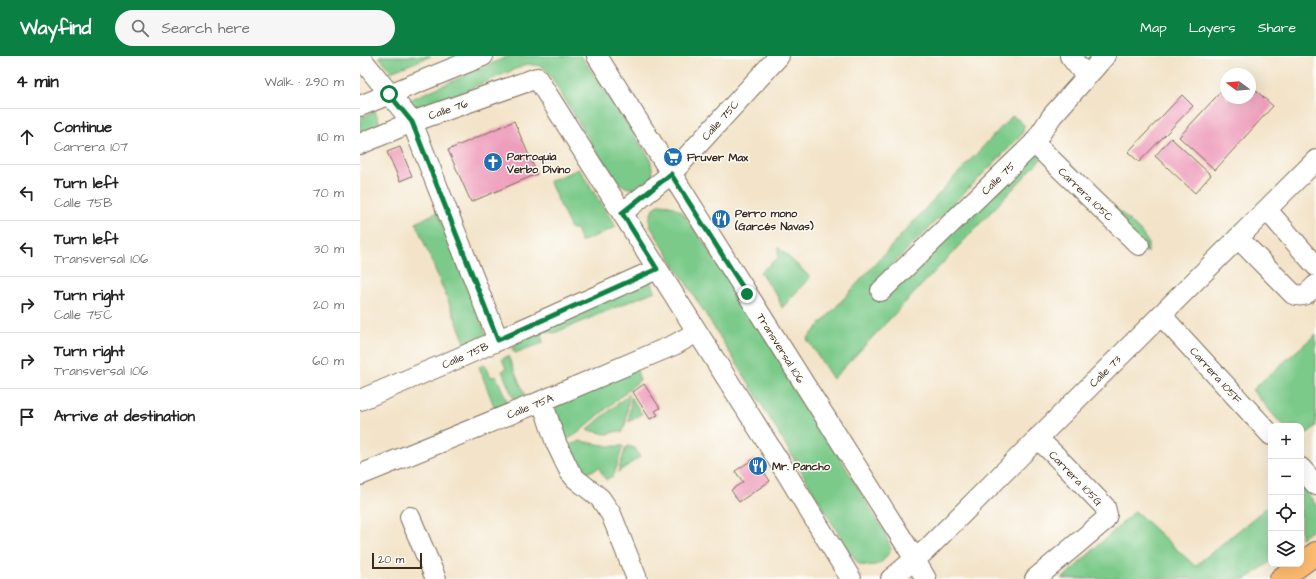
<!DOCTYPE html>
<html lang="en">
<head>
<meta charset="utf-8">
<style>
  body { margin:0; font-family:"Architects Daughter",sans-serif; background:#f6f6f6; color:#222 }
  .controls { position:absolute; right:12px; bottom:12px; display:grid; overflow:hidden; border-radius:8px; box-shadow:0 4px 16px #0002 }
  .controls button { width:36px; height:36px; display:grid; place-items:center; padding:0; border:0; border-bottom:1px solid #e0e0e0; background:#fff; color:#222; font:20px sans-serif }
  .compass { position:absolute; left:860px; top:12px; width:36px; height:36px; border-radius:50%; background:#fff; box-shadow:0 4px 16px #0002; rotate:286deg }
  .scale { position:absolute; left:12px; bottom:10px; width:50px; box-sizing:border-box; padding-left:4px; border:2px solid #3b2a1e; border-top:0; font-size:11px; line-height:14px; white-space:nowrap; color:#3b2a1e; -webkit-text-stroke:3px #fdfcf7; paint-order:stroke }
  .stop { position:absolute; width:12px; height:12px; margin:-9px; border:3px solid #0b8043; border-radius:50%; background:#fff }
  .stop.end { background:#0b8043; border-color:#fff; box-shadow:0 1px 4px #0008 }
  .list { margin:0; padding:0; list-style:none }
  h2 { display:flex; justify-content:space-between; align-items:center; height:52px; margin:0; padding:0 16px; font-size:17px }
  h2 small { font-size:13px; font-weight:400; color:#767676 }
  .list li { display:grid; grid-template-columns:26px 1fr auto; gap:12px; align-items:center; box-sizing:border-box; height:56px; padding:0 16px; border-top:1px solid #e0e0e0 }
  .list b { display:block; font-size:15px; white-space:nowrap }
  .list p { margin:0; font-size:13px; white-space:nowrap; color:#767676 }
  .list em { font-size:13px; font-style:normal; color:#767676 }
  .icon { flex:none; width:22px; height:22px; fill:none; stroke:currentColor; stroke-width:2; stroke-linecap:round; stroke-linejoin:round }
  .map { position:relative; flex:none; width:956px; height:523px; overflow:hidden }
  header { display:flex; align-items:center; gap:24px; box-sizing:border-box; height:56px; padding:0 20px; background:#0b8043; color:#fff }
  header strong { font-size:19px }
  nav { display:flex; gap:22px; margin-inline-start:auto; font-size:14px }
  .search { width:280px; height:36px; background:#f6f6f6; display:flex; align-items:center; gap:10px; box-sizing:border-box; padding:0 14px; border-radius:22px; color:#767676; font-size:15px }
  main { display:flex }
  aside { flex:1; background:#fff }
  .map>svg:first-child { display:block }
  .green { fill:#7cca8a; stroke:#5c7a54 }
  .building { fill:#ee9dbb }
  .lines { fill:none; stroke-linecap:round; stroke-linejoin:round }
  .minor-casing { stroke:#7b6b5a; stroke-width:22 }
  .major-casing { stroke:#7b6b5a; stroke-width:24 }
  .minor { stroke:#fff; stroke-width:20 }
  .major { stroke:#febb71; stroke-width:22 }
  .route { stroke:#0b8043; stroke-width:5 }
  .labels { text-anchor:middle; stroke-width:3; stroke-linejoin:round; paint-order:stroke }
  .street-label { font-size:11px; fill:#3b2a1e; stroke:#fdfcf7 }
  .poi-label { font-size:11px; font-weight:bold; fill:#3b2a1e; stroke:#fdfcf7; text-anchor:start }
</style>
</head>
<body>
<header>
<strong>Wayfind</strong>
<div class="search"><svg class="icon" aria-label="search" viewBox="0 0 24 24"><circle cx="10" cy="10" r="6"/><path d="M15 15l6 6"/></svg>Search here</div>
<nav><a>Map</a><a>Layers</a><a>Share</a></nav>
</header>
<main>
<aside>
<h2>4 min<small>Walk · 290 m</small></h2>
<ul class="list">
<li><svg class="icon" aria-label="ahead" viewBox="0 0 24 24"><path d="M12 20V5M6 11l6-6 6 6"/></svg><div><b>Continue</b><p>Carrera 107</p></div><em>110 m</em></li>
<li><svg class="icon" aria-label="left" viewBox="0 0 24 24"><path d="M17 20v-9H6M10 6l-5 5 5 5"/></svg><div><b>Turn left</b><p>Calle 75B</p></div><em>70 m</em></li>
<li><svg class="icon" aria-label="left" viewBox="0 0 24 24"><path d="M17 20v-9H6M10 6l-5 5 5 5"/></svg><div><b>Turn left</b><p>Transversal 106</p></div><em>30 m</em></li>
<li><svg class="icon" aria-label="right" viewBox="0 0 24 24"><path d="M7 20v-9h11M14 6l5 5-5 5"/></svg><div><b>Turn right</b><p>Calle 75C</p></div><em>20 m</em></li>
<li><svg class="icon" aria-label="right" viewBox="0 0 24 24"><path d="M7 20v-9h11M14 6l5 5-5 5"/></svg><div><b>Turn right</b><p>Transversal 106</p></div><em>60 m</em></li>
<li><svg class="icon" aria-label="arrive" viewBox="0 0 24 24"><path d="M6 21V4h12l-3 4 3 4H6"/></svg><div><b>Arrive at destination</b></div></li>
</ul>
</aside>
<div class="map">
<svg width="956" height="523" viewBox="0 0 956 523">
  <rect width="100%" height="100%" fill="#fdfcf7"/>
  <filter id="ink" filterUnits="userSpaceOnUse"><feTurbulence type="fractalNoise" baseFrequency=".025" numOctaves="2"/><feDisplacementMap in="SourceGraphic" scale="8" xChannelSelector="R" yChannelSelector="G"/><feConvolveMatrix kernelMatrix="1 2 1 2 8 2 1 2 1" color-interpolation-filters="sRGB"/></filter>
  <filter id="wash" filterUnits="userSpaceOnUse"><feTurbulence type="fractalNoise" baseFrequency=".012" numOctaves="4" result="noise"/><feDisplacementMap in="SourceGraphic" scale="16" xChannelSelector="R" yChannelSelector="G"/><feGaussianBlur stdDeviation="0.9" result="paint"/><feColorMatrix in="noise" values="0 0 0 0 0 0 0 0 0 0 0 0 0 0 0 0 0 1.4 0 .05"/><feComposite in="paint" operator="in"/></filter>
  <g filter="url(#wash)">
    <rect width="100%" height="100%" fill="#f3e4c9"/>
    <g class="green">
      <path d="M19,0H71L31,16Z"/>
      <path d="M149,0H221L290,102L293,117L288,131C269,135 263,132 250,118L188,16L181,10L167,8L70,50C60,51 54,51 45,46Z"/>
      <path d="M15,55L21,70L0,83V62Z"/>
      <path d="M652,60L659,64L664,69L663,76L658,83L525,216L528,221L664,91L697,100L714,111L780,175L788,186V197L683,101L473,323L447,283L583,133Z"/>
      <path d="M219,113L256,171L221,186L216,173H211L189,125Z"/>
      <path d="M300,148L310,149L322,156L346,190L424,309L524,475L531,493C521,510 519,510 500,509L490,497L387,324L290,170L289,163L293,153Z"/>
      <path d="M77,156L127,281L107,291L56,167Z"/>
      <path d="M418,191L450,221L422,252L418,241L400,216L418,202Z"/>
      <path d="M290,223L295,235L194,277L181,274L183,287L155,297L152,293L170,274Z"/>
      <path d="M956,278V370L941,383V370H923L892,334Z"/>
      <path d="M148,300L165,339L154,344L142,315L146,313L142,303Z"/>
      <path d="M125,308L131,321L136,320L148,347L135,353L119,311Z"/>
      <path d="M276,312L280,324L218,377L203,386L191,348Z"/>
      <path d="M269,338L266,366L262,377L258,375L247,378L227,374Z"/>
      <path d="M271,341L282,358L269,366Z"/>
      <path d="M220,385L249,390H263L254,419L246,424L239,412L218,420L206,391Z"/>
      <path d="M267,390L275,392L280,401L258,416L266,391Z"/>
      <path d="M941,428L956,449V471L941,482Z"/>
      <path d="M911,448V505L887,523H702L775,455L835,510Z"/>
    </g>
    <g id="blocks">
      <g class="building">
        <path d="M890,29L913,50L855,114L819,81L866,30V42H890Z"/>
        <path d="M822,39L833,50L779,106L768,96Z"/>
        <path d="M154,65L177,118L111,146L88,94Z"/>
        <path d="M811,82L851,119L835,137L795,100Z"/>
        <path d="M40,91L52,120L40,125L27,96Z"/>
        <path d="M284,328L300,352L295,355L298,359L290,363L273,336Z"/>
        <path d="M395,402L410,425L379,446L371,434L383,426L375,415Z"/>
      </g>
    </g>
  </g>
  <g filter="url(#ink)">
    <use href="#blocks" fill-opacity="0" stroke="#7b6b5a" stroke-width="1"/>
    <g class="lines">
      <g class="minor-casing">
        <g id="minor">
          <path d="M237,0L548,492L566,523"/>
          <path d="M710,0L726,20"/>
          <path d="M0,1L52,66L138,284"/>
          <path d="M0,50L123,0"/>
          <path d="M674,87L779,189"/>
          <path d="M0,88L52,66L177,22L427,418L491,523"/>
          <path d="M907,154L956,210"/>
          <path d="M262,157L311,118L419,0"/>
          <path d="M878,182L933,238C944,242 948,237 956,229"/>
          <path d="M521,235L674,87L692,60L745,0"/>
          <path d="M801,259L911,379"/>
          <path d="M0,344L101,301L297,213"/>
          <path d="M182,345L196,387L210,416L216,423L240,442L251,458L277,523"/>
          <path d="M941,412L956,429"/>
          <path d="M0,419L182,345L316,288L337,276"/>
          <path d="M50,461L76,523"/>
          <path d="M531,523L566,494L956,104"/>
          <path d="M675,523L744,465L747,459L745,451L694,398L677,382"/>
        </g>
      </g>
      <g class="major-casing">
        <path id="major" d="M921,523L956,497"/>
      </g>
      <use href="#minor" class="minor"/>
      <use href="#major" class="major"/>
    </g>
  </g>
  <g class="lines" filter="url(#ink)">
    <path class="route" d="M29,38L52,66L138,284L297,213L262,157L311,118L387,238"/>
  </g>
  <defs>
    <g id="supermarket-disc" transform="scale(1)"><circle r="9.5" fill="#1f6fb2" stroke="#fdfcf7"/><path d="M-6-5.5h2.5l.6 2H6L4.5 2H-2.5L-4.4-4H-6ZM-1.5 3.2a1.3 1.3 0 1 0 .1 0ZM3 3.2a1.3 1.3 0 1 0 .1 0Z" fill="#fff"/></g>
    <g id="church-disc" transform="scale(1)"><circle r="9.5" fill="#1f6fb2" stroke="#fdfcf7"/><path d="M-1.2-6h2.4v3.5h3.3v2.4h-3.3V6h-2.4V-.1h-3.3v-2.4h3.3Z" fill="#fff"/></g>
    <g id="restaurant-disc" transform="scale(1)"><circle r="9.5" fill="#1f6fb2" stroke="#fdfcf7"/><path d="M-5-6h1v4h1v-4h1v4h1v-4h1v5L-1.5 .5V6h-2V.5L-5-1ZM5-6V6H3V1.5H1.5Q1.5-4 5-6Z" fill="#fff"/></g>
  </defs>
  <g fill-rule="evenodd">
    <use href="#supermarket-disc" x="313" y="101"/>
    <use href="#church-disc" x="133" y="106"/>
    <use href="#restaurant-disc" x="361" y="163"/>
    <use href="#restaurant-disc" x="398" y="410"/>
  </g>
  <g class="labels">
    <g class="street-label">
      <text transform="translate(88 53) rotate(-19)" y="4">Calle 76</text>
      <text transform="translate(360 64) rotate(-48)" y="4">Calle 75C</text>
      <text transform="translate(638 122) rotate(-44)" y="4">Calle 75</text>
      <text transform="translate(726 138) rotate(44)" y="4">Carrera 105C</text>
      <text transform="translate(421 292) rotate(58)" y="4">Transversal 106</text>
      <text transform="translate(105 299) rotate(-24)" y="4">Calle 75B</text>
      <text transform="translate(745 315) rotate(-45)" y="4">Calle 73</text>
      <text transform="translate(856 319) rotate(48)" y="4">Carrera 105F</text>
      <text transform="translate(170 350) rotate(-22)" y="4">Calle 75A</text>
      <text transform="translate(716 422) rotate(46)" y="4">Carrera 105G</text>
    </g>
    <g class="poi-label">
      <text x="147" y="104">Parroquia<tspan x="147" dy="13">Verbo Divino</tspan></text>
      <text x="327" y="105">Fruver Max</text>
      <text x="375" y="161">Perro mono<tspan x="375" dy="13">(Garcés Navas)</tspan></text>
      <text x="412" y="414">Mr. Pancho</text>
    </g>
  </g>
</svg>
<div class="controls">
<button>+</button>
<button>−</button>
<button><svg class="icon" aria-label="locate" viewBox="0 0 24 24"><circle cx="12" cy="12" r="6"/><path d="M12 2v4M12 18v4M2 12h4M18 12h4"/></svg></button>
<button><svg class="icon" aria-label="layers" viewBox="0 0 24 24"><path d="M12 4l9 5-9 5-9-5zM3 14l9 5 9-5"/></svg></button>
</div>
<svg class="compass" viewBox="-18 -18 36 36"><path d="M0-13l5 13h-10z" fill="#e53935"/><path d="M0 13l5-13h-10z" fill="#767676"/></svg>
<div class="scale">20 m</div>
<div class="stop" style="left:29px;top:38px"></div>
<div class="stop end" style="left:387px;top:238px"></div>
</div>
</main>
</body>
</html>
